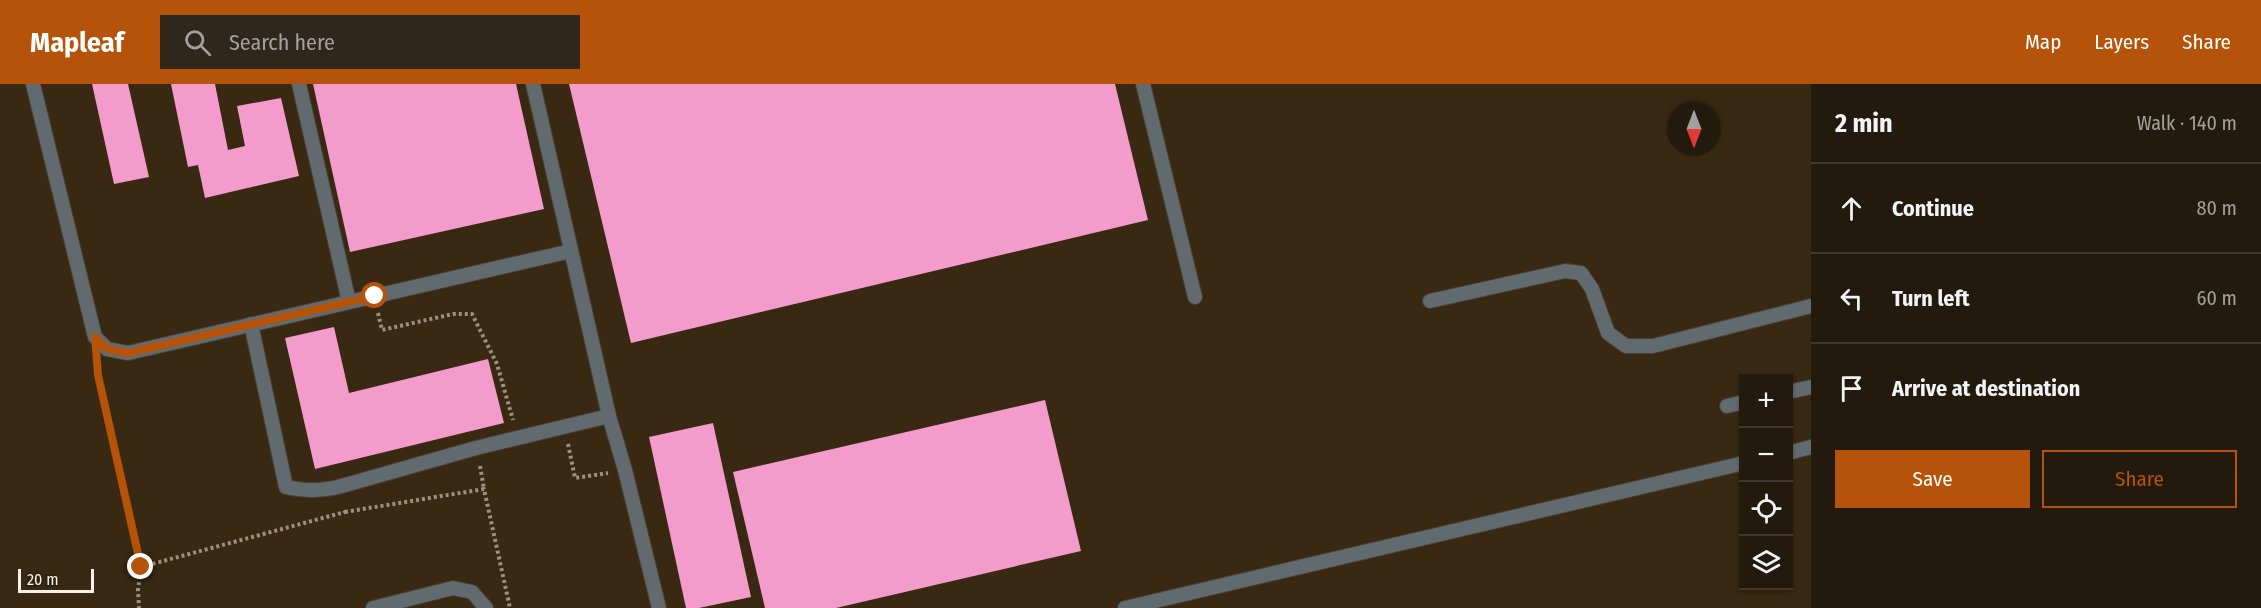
<!DOCTYPE html>
<html lang="en">
<head>
<meta charset="utf-8">
<style>
  body { margin:0; font-family:"Fira Sans Condensed",sans-serif; background:#2f271c; color:#f1f3f6 }
  .controls { position:absolute; right:18px; bottom:18px; display:grid; overflow:hidden; border-radius:0px; box-shadow:0 2px 4px #0004 }
  .controls button { width:54px; height:54px; display:grid; place-items:center; padding:0; border:0; border-bottom:2px solid #40382e; background:#231a0e; color:#f1f3f6; font:30px sans-serif }
  .compass { position:absolute; left:1667px; top:18px; width:54px; height:54px; border-radius:50%; background:#231a0e; box-shadow:0 2px 4px #0004; rotate:180deg }
  .scale { position:absolute; left:18px; bottom:15px; width:76px; box-sizing:border-box; padding-left:6px; border:3px solid #f9f0e6; border-top:0; font-size:16px; line-height:21px; white-space:nowrap; color:#f9f0e6; -webkit-text-stroke:4px #2f2212; paint-order:stroke }
  .stop { position:absolute; width:18px; height:18px; margin:-14px; border:4px solid #b45309; border-radius:50%; background:#fff }
  .stop.end { background:#b45309; border-color:#fff; box-shadow:0 2px 6px #0008 }
  .list { margin:0; padding:0; list-style:none }
  h2 { display:flex; justify-content:space-between; align-items:center; height:78px; margin:0; padding:0 24px; font-size:26px }
  h2 small { font-size:20px; font-weight:400; color:#a3a19e }
  .list li { display:grid; grid-template-columns:39px 1fr auto; gap:18px; align-items:center; box-sizing:border-box; height:90px; padding:0 24px; border-top:2px solid #40382e }
  .list b { display:block; font-size:22px; white-space:nowrap }
  .list em { font-size:20px; font-style:normal; color:#a3a19e }
  .actions { display:flex; gap:12px; padding:18px 24px }
  .actions a { flex:1; padding:14px 0; border:2px solid #b45309; border-radius:0px; text-align:center; font-size:21px; color:#b45309 }
  .actions .main { background:#b45309; color:#fff }
  .icon { flex:none; width:33px; height:33px; fill:none; stroke:currentColor; stroke-width:2; stroke-linecap:round; stroke-linejoin:round }
  .map { position:relative; flex:none; width:1811px; height:524px; overflow:hidden }
  header { display:flex; align-items:center; gap:36px; box-sizing:border-box; height:84px; padding:0 30px; background:#b45309; color:#fff }
  header strong { font-size:28px }
  nav { display:flex; gap:33px; margin-inline-start:auto; font-size:21px }
  .search { width:420px; height:54px; background:#2f271c; display:flex; align-items:center; gap:15px; box-sizing:border-box; padding:0 21px; border-radius:0px; color:#a3a19e; font-size:22px }
  main { display:flex }
  aside { flex:1; background:#231a0e }
  .map>svg:first-child { display:block }
  .built { fill:#392812; fill-rule:evenodd }
  .building { fill:#f39bcb }
  .lines { fill:none; stroke-linecap:round; stroke-linejoin:round }
  .lane-casing { stroke:#4b3f30; stroke-width:16 }
  .path { stroke:#9b9083; stroke-width:4; stroke-dasharray:3 3; stroke-linecap:butt }
  .lane { stroke:#606a6f; stroke-width:14 }
  .route { stroke:#b45309; stroke-width:8 }
</style>
</head>
<body>
<header>
<strong>Mapleaf</strong>
<div class="search"><svg class="icon" aria-label="search" viewBox="0 0 24 24"><circle cx="10" cy="10" r="6"/><path d="M15 15l6 6"/></svg>Search here</div>
<nav><a>Map</a><a>Layers</a><a>Share</a></nav>
</header>
<main>
<div class="map">
<svg width="1811" height="524" viewBox="0 0 1811 524">
  <rect width="100%" height="100%" fill="#2f2212"/>
  <path class="built" d="M0,0H1811V524H0ZM1676,27H1712V63H1676ZM1744,294H1788V502H1744Z"/>
  <g class="building">
    <path d="M92,0H128L149,93L114,100Z"/>
    <path d="M171,0H215L228,66L245,62L237,22L281,14L299,92L205,114L198,81L188,83Z"/>
    <path d="M313,0H516L544,125L350,168Z"/>
    <path d="M569,0H1115L1148,136L631,259Z"/>
    <path d="M334,243L349,309L488,275L504,339L315,385L285,254Z"/>
    <path d="M1045,316L1081,467L836,524H765L733,388Z"/>
    <path d="M713,339L751,513L699,524H686L649,353Z"/>
  </g>
  <g class="lines">
    <g class="lane-casing">
      <g id="lane">
        <path d="M33,0L95,253L107,265L128,269L571,167"/>
        <path d="M299,0L349,218"/>
        <path d="M533,0L609,332L625,386L659,524"/>
        <path d="M1143,0L1195,213"/>
        <path d="M1430,217L1565,187L1581,189L1592,205L1608,249L1626,262H1653L1811,222"/>
        <path d="M251,240L286,403C305,407 319,407 338,403L476,364L609,332"/>
        <path d="M1788,308L1811,303"/>
        <path d="M1727,322L1744,318"/>
        <path d="M1788,369L1811,363"/>
        <path d="M373,524L453,504L472,508L486,524"/>
        <path d="M1125,524L1744,379"/>
      </g>
    </g>
    <g class="path">
      <path d="M378,229L382,246L453,230H472L497,280L513,336"/>
      <path d="M97,281L141,483L138,506L139,524"/>
      <path d="M568,360L575,394L608,389"/>
      <path d="M480,382L484,405"/>
      <path d="M345,428L484,405L510,524"/>
      <path d="M141,483L345,428L344,426"/>
    </g>
    <use href="#lane" class="lane"/>
  </g>
  <g class="lines">
    <path class="route" d="M141,483L98,291L95,253L107,265L128,269L375,212"/>
  </g>
</svg>
<div class="controls">
<button>+</button>
<button>−</button>
<button><svg class="icon" aria-label="locate" viewBox="0 0 24 24"><circle cx="12" cy="12" r="6"/><path d="M12 2v4M12 18v4M2 12h4M18 12h4"/></svg></button>
<button><svg class="icon" aria-label="layers" viewBox="0 0 24 24"><path d="M12 4l9 5-9 5-9-5zM3 14l9 5 9-5"/></svg></button>
</div>
<svg class="compass" viewBox="-18 -18 36 36"><path d="M0-13l5 13h-10z" fill="#e53935"/><path d="M0 13l5-13h-10z" fill="#a3a19e"/></svg>
<div class="scale">20 m</div>
<div class="stop" style="left:375px;top:212px"></div>
<div class="stop end" style="left:141px;top:483px"></div>
</div>
<aside>
<h2>2 min<small>Walk · 140 m</small></h2>
<ul class="list">
<li><svg class="icon" aria-label="ahead" viewBox="0 0 24 24"><path d="M12 20V5M6 11l6-6 6 6"/></svg><div><b>Continue</b></div><em>80 m</em></li>
<li><svg class="icon" aria-label="left" viewBox="0 0 24 24"><path d="M17 20v-9H6M10 6l-5 5 5 5"/></svg><div><b>Turn left</b></div><em>60 m</em></li>
<li><svg class="icon" aria-label="arrive" viewBox="0 0 24 24"><path d="M6 21V4h12l-3 4 3 4H6"/></svg><div><b>Arrive at destination</b></div></li>
</ul>
<div class="actions"><a class="main">Save</a><a>Share</a></div>
</aside>
</main>
</body>
</html>
